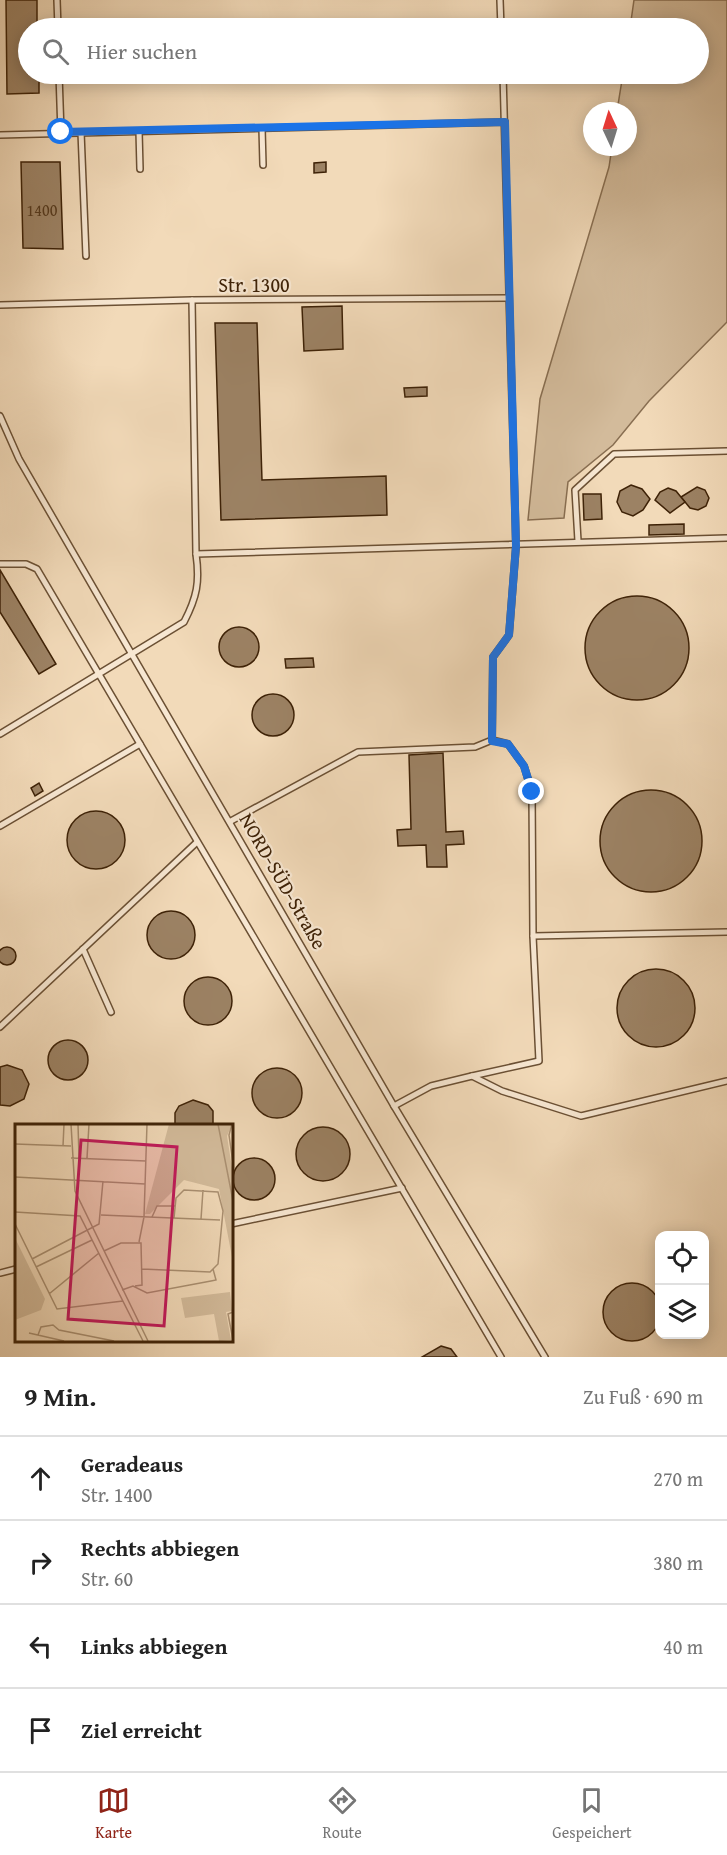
<!DOCTYPE html>
<html lang="de">
<head>
<meta charset="utf-8">
<style>
  body { margin:0; font-family:"Gentium Book Plus",serif; background:#f2f2f2; color:#222 }
  .controls { position:absolute; right:18px; bottom:18px; display:grid; overflow:hidden; border-radius:12px; box-shadow:0 3px 15px #0003 }
  .controls button { width:54px; height:54px; display:grid; place-items:center; padding:0; border:0; border-bottom:2px solid #e0e0e0; background:#fff; color:#222; font:30px sans-serif }
  .compass { position:absolute; left:583px; top:102px; width:54px; height:54px; border-radius:50%; background:#fff; box-shadow:0 3px 15px #0003; rotate:356deg }
  .stop { position:absolute; width:18px; height:18px; margin:-14px; border:4px solid #1a73e8; border-radius:50%; background:#fff }
  .stop.end { background:#1a73e8; border-color:#fff; box-shadow:0 2px 6px #0008 }
  .list { margin:0; padding:0; list-style:none }
  h2 { display:flex; justify-content:space-between; align-items:center; height:78px; margin:0; padding:0 24px; font-size:26px }
  h2 small { font-size:20px; font-weight:400; color:#767676 }
  .list li { display:grid; grid-template-columns:39px 1fr auto; gap:18px; align-items:center; box-sizing:border-box; height:84px; padding:0 24px; border-top:2px solid #e0e0e0 }
  .list b { display:block; font-size:22px; white-space:nowrap }
  .list p { margin:0; font-size:20px; white-space:nowrap; color:#767676 }
  .list em { font-size:20px; font-style:normal; color:#767676 }
  .icon { flex:none; width:33px; height:33px; fill:none; stroke:currentColor; stroke-width:2; stroke-linecap:round; stroke-linejoin:round }
  .map { position:relative; flex:none; width:727px; height:1357px; overflow:hidden }
  .search { position:absolute; background:#fff; box-shadow:0 3px 15px #0003; left:18px; right:18px; top:18px; height:66px; display:flex; align-items:center; gap:15px; box-sizing:border-box; padding:0 21px; border-radius:33px; color:#767676; font-size:22px }
  .sheet { height:414px; background:#fff }
  nav { display:flex; justify-content:space-around; align-items:center; box-sizing:border-box; height:84px; border-top:2px solid #e0e0e0; background:#fff; font-size:16px; color:#767676 }
  nav a { display:grid; justify-items:center; gap:3px }
  nav .on { color:#8f2418 }
  .map>svg:first-child { display:block }
  .green { fill:#d3bb9b; stroke:#886e51; stroke-width:1.5 }
  .building { fill:#9c8264; stroke:#3e2207; stroke-width:1.5 }
  .lines { fill:none; stroke-linecap:round; stroke-linejoin:round }
  .lane-casing { stroke:#6b5034; stroke-width:8 }
  .lane { stroke:#f7e7d2; stroke-width:5 }
  .route { stroke:#1a73e8; stroke-width:8 }
  .labels { text-anchor:middle; stroke-width:4.5; stroke-linejoin:round; paint-order:stroke }
  .number-label { font-size:16px; fill:#563a1e }
  .street-label { font-size:20px; fill:#3e2207; stroke:#f7e7d2 }
  .inset-road { fill:none; stroke:#aa9072; stroke-width:1.5 }
  .view { fill:#c2185b; fill-opacity:0.15; stroke:#c2185b; stroke-width:3 }
  .inset-edge { fill:none; stroke:#3e2207; stroke-width:3 }
</style>
</head>
<body>
<div class="map">
<svg width="727" height="1357" viewBox="0 0 727 1357">
  <rect width="100%" height="100%" fill="#f2dab9"/>
  <filter id="stains"><feTurbulence type="fractalNoise" baseFrequency=".00333" numOctaves="4"/><feColorMatrix values="0 0 0 0 .2 0 0 0 0 .09 0 0 0 0 .02 0 0 0 .5 -.17"/></filter>
  <radialGradient id="worn" r=".72"><stop offset=".6" stop-color="#630" stop-opacity="0"/><stop offset="1" stop-color="#630" stop-opacity=".3"/></radialGradient>
  <path class="green" d="M634,0H727V322L649,401L613,445L568,482L564,518L528,520L540,399L609,167L612,147H628V111H617L623,74H698V28H630Z"/>
  <g class="building">
    <path d="M6,0H37V28H28V74H39V93L7,94Z"/>
    <path d="M21,162H60L63,249L23,248Z"/>
    <path d="M326,162V172L314,173V163Z"/>
    <path d="M342,306L343,349L304,351L302,307Z"/>
    <path d="M215,323H257L262,480L386,476L387,515L221,520Z"/>
    <path d="M427,387V396L405,397L404,388Z"/>
    <path d="M631,485L642,489L650,499L643,510L633,516L622,512L617,502L620,491Z"/>
    <path d="M697,487L705,490L709,498L706,506L698,510L690,508L681,497Z"/>
    <path d="M668,488L676,491L685,502L670,513L655,500L660,492Z"/>
    <path d="M583,494H601L602,519L584,520Z"/>
    <path d="M684,524V534L649,535V525Z"/>
    <path d="M0,570L56,664L39,674L0,612Z"/>
    <circle cx="637" cy="648" r="52"/>
    <circle cx="239" cy="647" r="20"/>
    <path d="M313,658L314,667L286,668L285,659Z"/>
    <circle cx="273" cy="715" r="21"/>
    <path d="M443,753L446,832L463,831L464,844L446,845L447,867H427L426,845L398,846L397,830L411,829L409,755Z"/>
    <path d="M39,783L43,791L35,796L31,788Z"/>
    <circle cx="651" cy="841" r="51"/>
    <circle cx="96" cy="840" r="29"/>
    <circle cx="171" cy="935" r="24"/>
    <circle cx="7" cy="956" r="9"/>
    <circle cx="656" cy="1008" r="39"/>
    <circle cx="208" cy="1001" r="24"/>
    <circle cx="68" cy="1060" r="20"/>
    <path d="M7,1065L22,1070L29,1084L24,1099L10,1106L0,1105V1067Z"/>
    <circle cx="277" cy="1093" r="25"/>
    <path d="M193,1100L208,1105L213,1111V1126H175V1113L179,1106Z"/>
    <circle cx="323" cy="1154" r="27"/>
    <circle cx="254" cy="1179" r="21"/>
    <circle cx="632" cy="1312" r="29"/>
    <path d="M441,1346L451,1349L457,1357H422Z"/>
  </g>
  <g class="lines">
    <g class="lane-casing">
      <g id="lane">
        <path d="M57,0L58,28"/>
        <path d="M500,0L501,28"/>
        <path d="M59,74L61,133"/>
        <path d="M262,128L263,165"/>
        <path d="M139,131L140,169"/>
        <path d="M81,132L86,256"/>
        <path d="M0,135L505,122"/>
        <path d="M0,305L192,300L509,298"/>
        <path d="M0,416L19,459L134,658L394,1106L545,1357"/>
        <path d="M578,541L575,490L614,454L727,451"/>
        <path d="M196,554L727,538"/>
        <path d="M0,564H26L37,569L501,1357"/>
        <path d="M0,734L184,622C197,597 200,582 196,554L192,300"/>
        <path d="M492,740L493,657L509,635L516,546L503,74"/>
        <path d="M231,821L358,752L475,747L492,740L508,744L524,766L532,792L533,936L539,1061L472,1076"/>
        <path d="M0,826L140,744"/>
        <path d="M533,936L727,932"/>
        <path d="M83,949L111,1012"/>
        <path d="M0,1027L196,843"/>
        <path d="M394,1106L431,1086L472,1076L502,1091L581,1116L727,1081"/>
        <path d="M231,1224L402,1188"/>
        <path d="M0,1273L16,1269"/>
      </g>
    </g>
    <use href="#lane" class="lane"/>
  </g>
  <g class="lines">
    <path class="route" d="M61,132L505,122L516,546L509,635L493,657L492,741L508,744L524,766L532,792"/>
  </g>
  <g class="labels">
    <g class="number-label">
      <text x="42" y="216">1400</text>
    </g>
    <g class="street-label">
      <text x="254" y="292">Str. 1300</text>
      <text transform="translate(283 881) rotate(60)" y="7">NORD-SÜD-Straße</text>
    </g>
  </g>
  <g transform="translate(15 1124)">
    <rect width="218" height="218" fill="#f2dab9"/>
    <path d="M154,0H217L212,12L217,44V133L204,65L169,56L135,90H130ZM0,114L30,175L26,186L0,196ZM215,168L217,187L211,188L216,216L204,217L199,190L170,194L166,174Z" fill="#d3bb9b"/>
    <path class="inset-road" d="M56,0L60,67L133,217M63,0L64,34M203,0L218,77M217,0L214,11L218,39M0,20L56,22M48,22L49,0M56,34L131,37M72,34L74,0M0,53L130,60M0,88L65,92L128,217M86,91L205,96M137,93L142,82H160M186,95L188,66M0,100L42,185L108,177M124,118L129,93L132,0M89,127L106,119H126L127,161L120,162M17,135L84,100L88,57M21,143L77,116M127,145L195,148L203,140L208,87L203,68L169,66L161,74L159,94M107,166L118,162L132,169L196,157L201,156L198,145M34,170L84,129M218,188L213,190L218,216M14,209L49,217M23,211L26,203L38,201L44,206L99,217"/>
    <path class="view" d="M66,16L162,23L149,202L53,195Z"/>
    <rect width="218" height="218" class="inset-edge"/>
  </g>
  <rect width="100%" height="100%" filter="url(#stains)"/>
  <rect width="100%" height="100%" fill="url(#worn)"/>
</svg>
<div class="controls">
<button><svg class="icon" aria-label="locate" viewBox="0 0 24 24"><circle cx="12" cy="12" r="6"/><path d="M12 2v4M12 18v4M2 12h4M18 12h4"/></svg></button>
<button><svg class="icon" aria-label="layers" viewBox="0 0 24 24"><path d="M12 4l9 5-9 5-9-5zM3 14l9 5 9-5"/></svg></button>
</div>
<svg class="compass" viewBox="-18 -18 36 36"><path d="M0-13l5 13h-10z" fill="#e53935"/><path d="M0 13l5-13h-10z" fill="#767676"/></svg>
<div class="stop" style="left:61px;top:132px"></div>
<div class="stop end" style="left:532px;top:792px"></div>
<div class="search"><svg class="icon" aria-label="search" viewBox="0 0 24 24"><circle cx="10" cy="10" r="6"/><path d="M15 15l6 6"/></svg>Hier suchen</div>
</div>
<section class="sheet">
<h2>9 Min.<small>Zu Fuß · 690 m</small></h2>
<ul class="list">
<li><svg class="icon" aria-label="ahead" viewBox="0 0 24 24"><path d="M12 20V5M6 11l6-6 6 6"/></svg><div><b>Geradeaus</b><p>Str. 1400</p></div><em>270 m</em></li>
<li><svg class="icon" aria-label="right" viewBox="0 0 24 24"><path d="M7 20v-9h11M14 6l5 5-5 5"/></svg><div><b>Rechts abbiegen</b><p>Str. 60</p></div><em>380 m</em></li>
<li><svg class="icon" aria-label="left" viewBox="0 0 24 24"><path d="M17 20v-9H6M10 6l-5 5 5 5"/></svg><div><b>Links abbiegen</b></div><em>40 m</em></li>
<li><svg class="icon" aria-label="arrive" viewBox="0 0 24 24"><path d="M6 21V4h12l-3 4 3 4H6"/></svg><div><b>Ziel erreicht</b></div></li>
</ul>
</section>
<nav>
<a class="on"><svg class="icon" aria-label="map" viewBox="0 0 24 24"><path d="M3 6l6-2 6 2 6-2v14l-6 2-6-2-6 2zM9 4v14M15 6v14"/></svg>Karte</a>
<a><svg class="icon" aria-label="directions" viewBox="0 0 24 24"><path d="M12 3l9 9-9 9-9-9zM9 14v-3h6M13 9l2 2-2 2"/></svg>Route</a>
<a><svg class="icon" aria-label="saved" viewBox="0 0 24 24"><path d="M7 4h10v16l-5-4-5 4z"/></svg>Gespeichert</a>
</nav>
</body>
</html>
